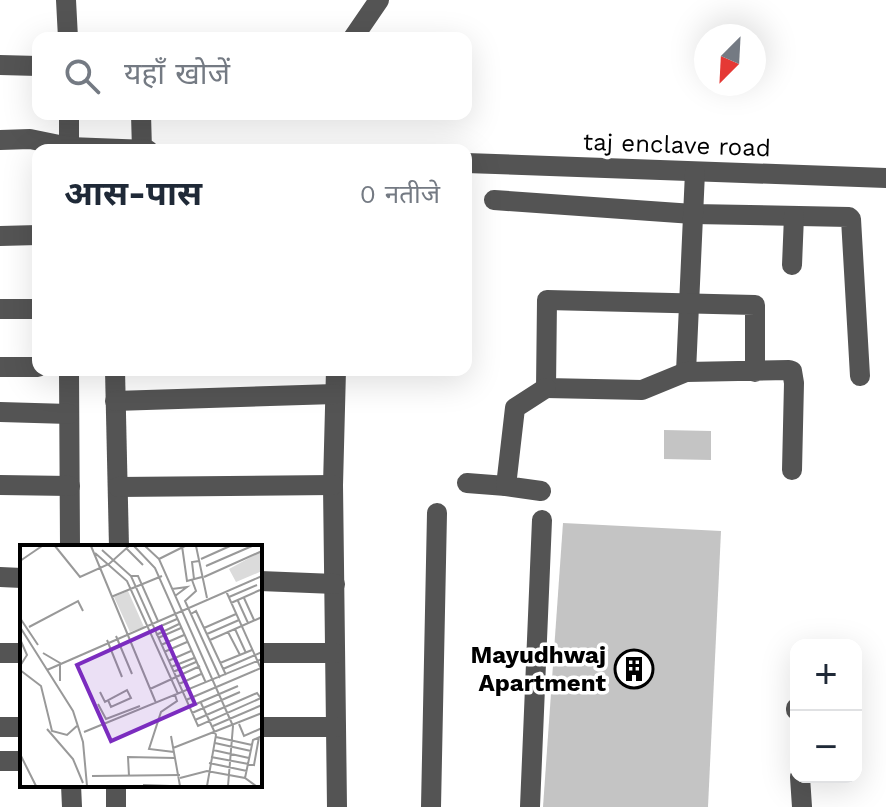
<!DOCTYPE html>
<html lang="hi">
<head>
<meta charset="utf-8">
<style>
  body { margin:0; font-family:"Work Sans","Noto Sans Devanagari",sans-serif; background:#f6f6f7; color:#1f2937 }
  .controls { position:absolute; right:24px; bottom:24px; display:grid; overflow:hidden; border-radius:16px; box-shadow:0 8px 32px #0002 }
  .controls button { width:72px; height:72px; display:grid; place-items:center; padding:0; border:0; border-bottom:2px solid #e0e1e3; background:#fff; color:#1f2937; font:40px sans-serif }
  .compass { position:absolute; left:694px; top:24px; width:72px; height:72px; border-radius:50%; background:#fff; box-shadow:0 8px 32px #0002; rotate:204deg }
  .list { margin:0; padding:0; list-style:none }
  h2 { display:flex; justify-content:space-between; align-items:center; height:104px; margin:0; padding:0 32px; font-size:34px }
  h2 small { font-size:26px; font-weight:400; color:#747a83 }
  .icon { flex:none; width:44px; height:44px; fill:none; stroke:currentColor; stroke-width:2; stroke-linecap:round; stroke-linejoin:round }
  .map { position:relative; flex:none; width:886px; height:807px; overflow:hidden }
  .search { position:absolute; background:#fff; box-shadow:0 8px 32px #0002; left:32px; top:32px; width:440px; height:88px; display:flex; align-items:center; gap:20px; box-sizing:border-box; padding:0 28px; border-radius:16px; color:#747a83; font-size:30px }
  .panel { position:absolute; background:#fff; box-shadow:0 8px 32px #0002; left:32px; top:144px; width:440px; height:232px; border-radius:16px }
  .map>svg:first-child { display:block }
  .building { fill:#c4c4c4 }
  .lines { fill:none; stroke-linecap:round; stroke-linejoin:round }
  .minor { stroke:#545454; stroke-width:20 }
  .labels { text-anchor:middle; stroke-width:7; stroke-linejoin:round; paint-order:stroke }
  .street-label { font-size:24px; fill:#000; stroke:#fff }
  .poi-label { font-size:24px; font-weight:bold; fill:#000; stroke:#fff; text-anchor:end }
  .inset-road { fill:none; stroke:#999; stroke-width:2 }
  .view { fill:#7b2cbf; fill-opacity:0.15; stroke:#7b2cbf; stroke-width:4 }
  .inset-edge { fill:none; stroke:#000; stroke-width:4 }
</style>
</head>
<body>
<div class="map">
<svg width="886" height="807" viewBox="0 0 886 807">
  <rect width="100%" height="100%" fill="#fff"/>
  <g class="building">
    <path d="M664,430L711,431V460L664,459Z"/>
    <path d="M563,523L721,531L708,807H543Z"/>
  </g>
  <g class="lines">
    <g class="minor">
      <path d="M66,0L68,38"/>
      <path d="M353,38L379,0"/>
      <path d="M0,65L38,66"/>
      <path d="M69,114V150"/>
      <path d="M141,114L142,150"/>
      <path d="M0,140L30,139L69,147L148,150"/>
      <path d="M466,163L886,178"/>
      <path d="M494,200L693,214L849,217L851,219L860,376"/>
      <path d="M0,236L38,235"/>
      <path d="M792,265L794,216"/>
      <path d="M0,309H38"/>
      <path d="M0,367H38"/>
      <path d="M69,370L70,547"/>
      <path d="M115,370L119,547"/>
      <path d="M336,370L333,485L337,807"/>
      <path d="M686,372L695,172"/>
      <path d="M755,372V305L547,300L546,388L642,390L686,372L789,370L792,371L794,383L792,470"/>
      <path d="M115,401L335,394"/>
      <path d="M0,412L69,414"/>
      <path d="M467,483L506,486"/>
      <path d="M0,485L70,486"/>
      <path d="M118,487L333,485"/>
      <path d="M541,491L506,486L515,408L546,388"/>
      <path d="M0,577L22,578"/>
      <path d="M260,581L335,584"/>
      <path d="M0,653H22"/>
      <path d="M260,653H335"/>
      <path d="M796,708V710"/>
      <path d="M0,727H22"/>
      <path d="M260,727H336"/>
      <path d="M0,761H22"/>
      <path d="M800,777L802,807"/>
      <path d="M71,785L72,807"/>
      <path d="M116,807V785"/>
      <path d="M431,807L437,513"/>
      <path d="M530,807L542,520"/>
    </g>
  </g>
  <defs>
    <g id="building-ring" transform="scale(2)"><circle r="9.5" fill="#fff" stroke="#000" stroke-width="1.5"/><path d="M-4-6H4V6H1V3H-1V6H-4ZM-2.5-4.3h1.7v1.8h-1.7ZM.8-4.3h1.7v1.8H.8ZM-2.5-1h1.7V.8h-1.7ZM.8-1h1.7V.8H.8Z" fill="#000"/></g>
  </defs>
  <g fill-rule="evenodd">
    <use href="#building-ring" x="634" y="669"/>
  </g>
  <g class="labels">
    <g class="street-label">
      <text transform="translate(677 145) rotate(2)" y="8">taj enclave road</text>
    </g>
    <g class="poi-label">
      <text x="606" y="663">Mayudhwaj<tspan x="606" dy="28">Apartment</tspan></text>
    </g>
  </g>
  <g transform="translate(20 545)">
    <rect width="242" height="242" fill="#fff"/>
    <path d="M240,7L242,26L216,37L209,24ZM108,46L124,82L110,87L94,52Z" fill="#dbdbdb"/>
    <path class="inset-road" d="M35,1L60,32L89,19L109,1M71,1L136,158M114,1L135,23L186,138M125,1L139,14L213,181L208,241M162,1L167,36L182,32M176,1L187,53M106,3L123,20M82,5L111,31L178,181L241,153M75,8L107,36L158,149M139,14L165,1M181,14L210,1M0,16L22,1M186,21L232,1M111,31H118L138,76M184,32L242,6M174,34L172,17L179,16M172,35L176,46L165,56L200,133M152,44L167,42L155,51M206,46L242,126M91,52L142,31M209,52L237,40M224,53L234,75M218,56L228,78M211,58L240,45M171,69L176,66L206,130M0,73L18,100M0,82L53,166L63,197L67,241M9,82L58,56L63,66M184,83L216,69M134,84L157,74M215,84L226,108M208,87L220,110M187,89L219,75M136,90L159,79M96,91L112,129M138,93L161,83M0,94L7,110L0,121M87,95L102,132M190,95L242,72M141,100L164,90M144,107L167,97M23,108L40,118V136M148,116L171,106M200,118L232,105M151,122L174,113M203,124L242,107M0,125L21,141L32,186L47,190L58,180M27,125L242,31M153,127L176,117M159,139L181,129M130,144L180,121M80,147L85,157L107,145L111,153L91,162L88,155M166,155L241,123M181,158L196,190L187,241M78,159L86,174L120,161M169,162L218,141M172,168L220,147M175,175L237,148L242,155M219,179L224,191L242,183M193,181L242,160M27,184L53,214L63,238M64,187L242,114M151,191L160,241M196,192L232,200M195,198L231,206M153,203L242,168M193,205L229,213M154,207L129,204L141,167L157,156L155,150M0,209L16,241M191,212L234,220L239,192M189,218L227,226M72,231L160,230M109,231L108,212L155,213M160,233L187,226L225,233L236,241M225,233L233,195L242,191M123,240L150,241"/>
    <path class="view" d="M141,82L175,159L91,196L57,120Z"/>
    <rect width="242" height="242" class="inset-edge"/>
  </g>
</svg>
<div class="controls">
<button>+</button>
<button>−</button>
</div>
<svg class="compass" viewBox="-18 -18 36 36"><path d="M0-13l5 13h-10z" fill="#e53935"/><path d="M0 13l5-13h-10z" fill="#747a83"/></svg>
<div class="search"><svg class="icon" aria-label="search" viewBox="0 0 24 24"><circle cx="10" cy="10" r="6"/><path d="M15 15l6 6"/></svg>यहाँ खोजें</div>
<section class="panel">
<h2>आस-पास<small>0 नतीजे</small></h2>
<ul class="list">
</ul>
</section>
</div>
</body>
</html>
